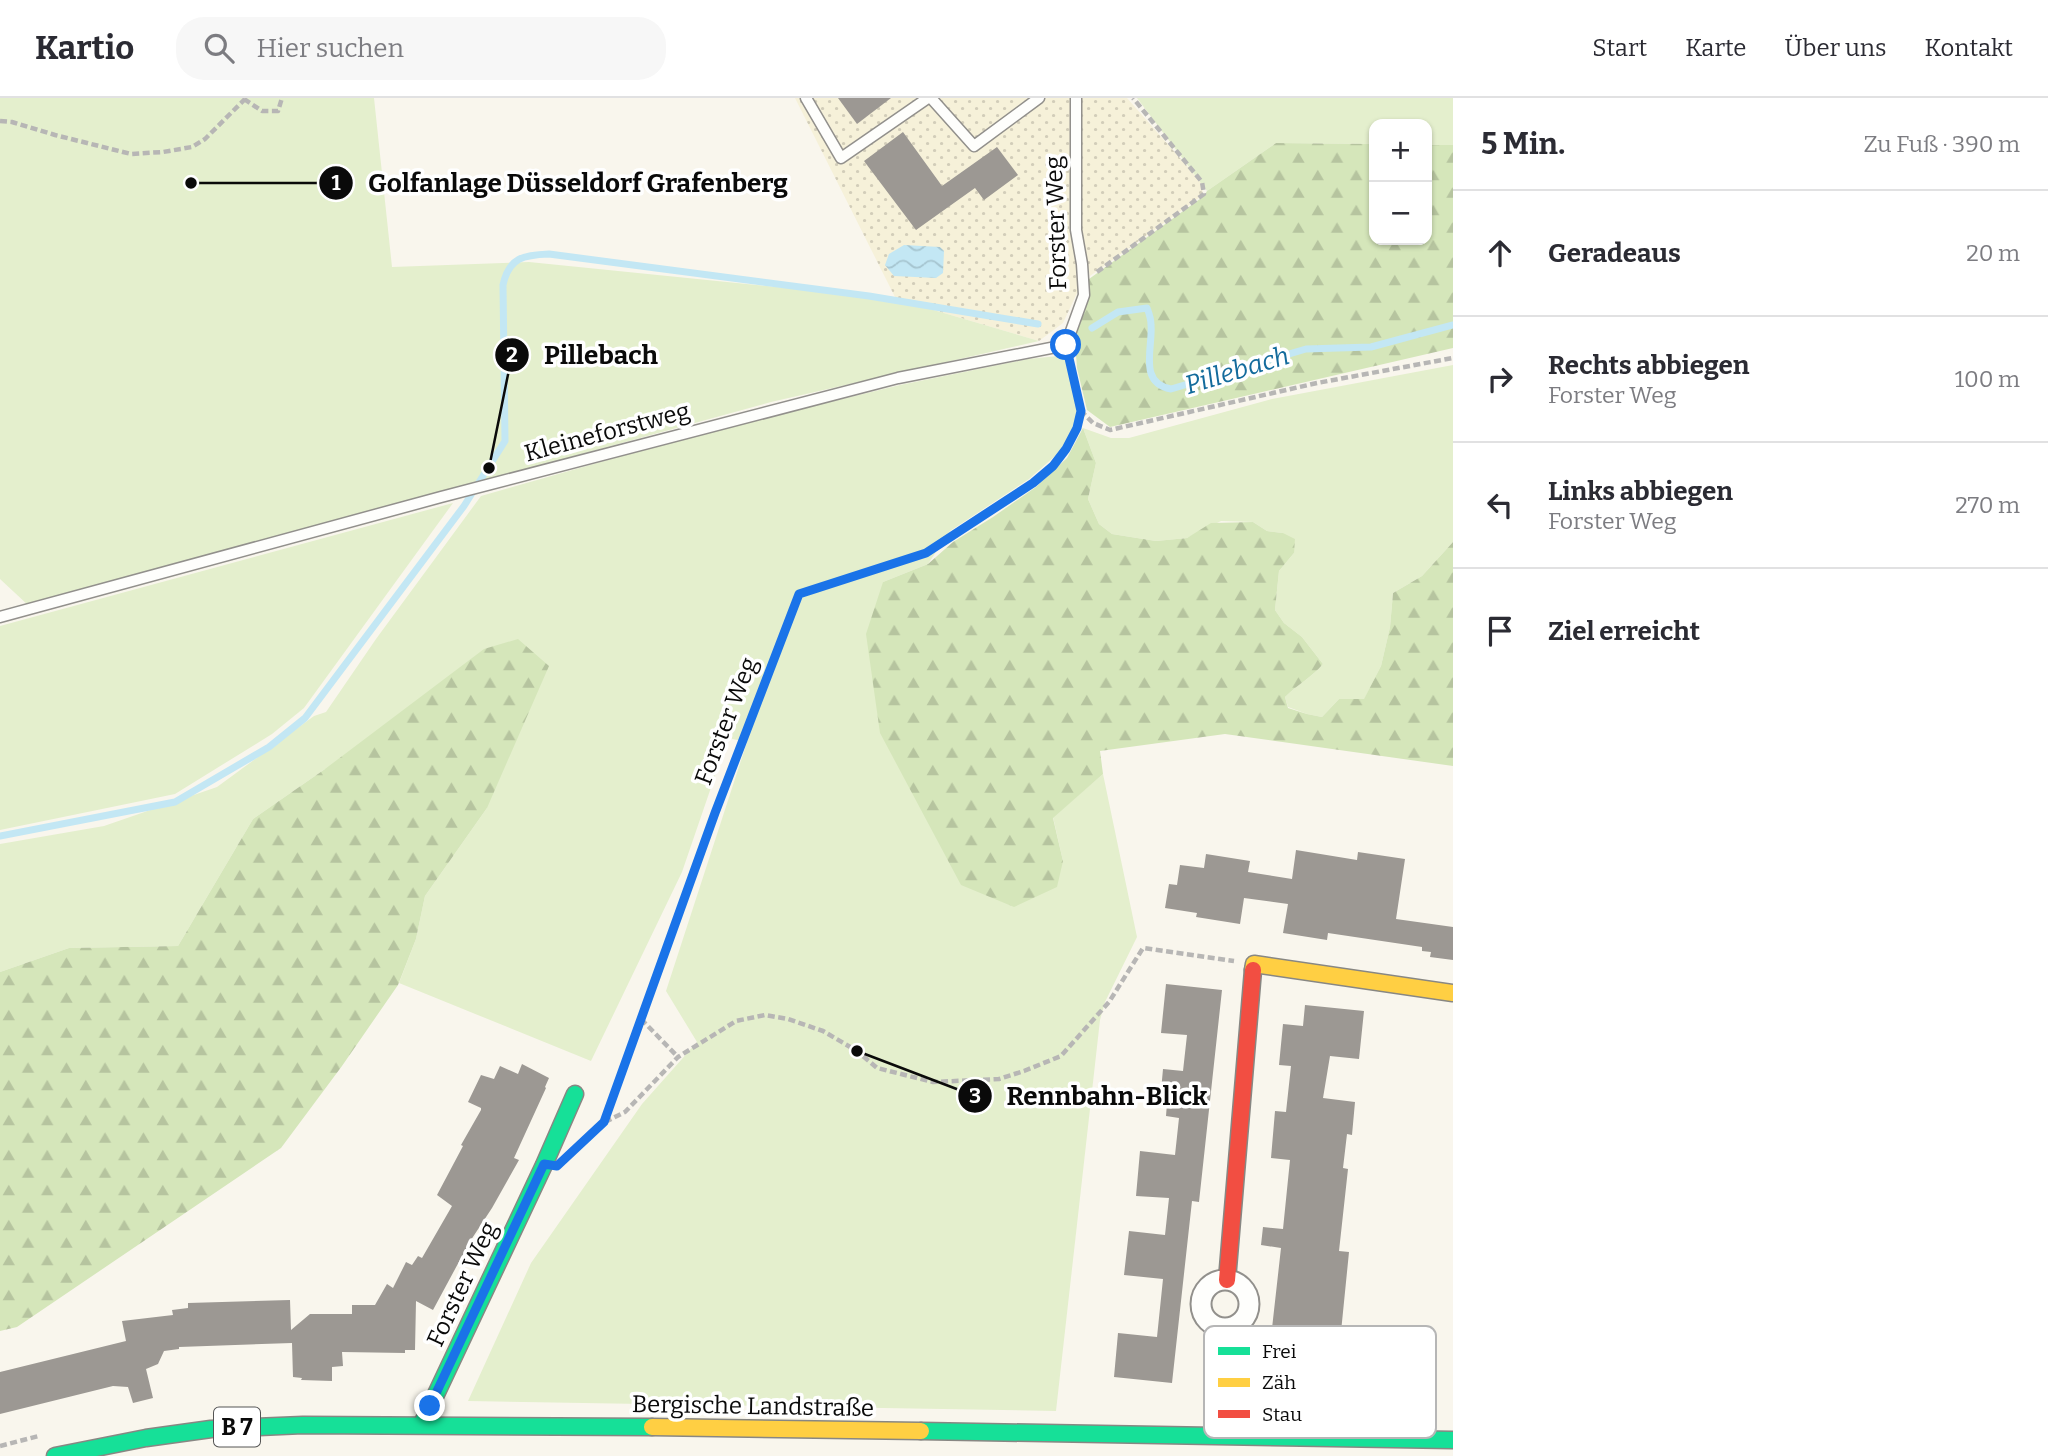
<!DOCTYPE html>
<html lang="de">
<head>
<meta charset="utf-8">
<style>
  body { margin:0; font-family:Bitter,serif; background:#f7f7f7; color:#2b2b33 }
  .controls { position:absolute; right:21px; top:21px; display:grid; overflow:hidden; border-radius:14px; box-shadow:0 2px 5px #0004 }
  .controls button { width:63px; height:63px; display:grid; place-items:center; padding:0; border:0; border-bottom:2px solid #e1e1e2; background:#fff; color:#2b2b33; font:35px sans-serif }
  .stop { position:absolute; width:21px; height:21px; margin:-16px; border:5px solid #1a73e8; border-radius:50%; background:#fff }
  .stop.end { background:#1a73e8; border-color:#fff; box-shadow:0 2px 7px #0008 }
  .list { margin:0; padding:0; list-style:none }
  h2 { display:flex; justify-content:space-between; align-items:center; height:91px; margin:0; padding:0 28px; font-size:30px }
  h2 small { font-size:23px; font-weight:400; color:#7c7c81 }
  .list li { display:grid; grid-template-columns:46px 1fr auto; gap:21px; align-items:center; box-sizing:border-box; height:126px; padding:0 28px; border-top:2px solid #e1e1e2 }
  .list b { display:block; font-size:26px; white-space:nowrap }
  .list p { margin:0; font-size:23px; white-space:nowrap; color:#7c7c81 }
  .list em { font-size:23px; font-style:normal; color:#7c7c81 }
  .icon { flex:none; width:38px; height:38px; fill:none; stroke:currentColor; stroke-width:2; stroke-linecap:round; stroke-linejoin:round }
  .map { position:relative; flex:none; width:1453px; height:1358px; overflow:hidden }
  header { display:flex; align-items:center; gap:42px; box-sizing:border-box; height:98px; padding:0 35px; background:#fff; border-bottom:2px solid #e1e1e2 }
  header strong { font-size:33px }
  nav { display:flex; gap:38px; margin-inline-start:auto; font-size:24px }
  .search { width:490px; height:63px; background:#f7f7f7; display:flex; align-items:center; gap:18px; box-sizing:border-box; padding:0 24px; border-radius:28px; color:#7c7c81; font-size:26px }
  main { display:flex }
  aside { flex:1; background:#fff }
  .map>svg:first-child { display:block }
  .farmland { fill:url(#farmland-dots) }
  .grass { fill:#e4efcd }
  .forest { fill:url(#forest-firs) }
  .water { fill:url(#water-waves) }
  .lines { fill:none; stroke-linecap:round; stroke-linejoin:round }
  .stream { stroke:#c3e7f4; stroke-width:7 }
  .building { fill:#9c9893 }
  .lane-casing { stroke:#92908c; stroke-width:13 }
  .street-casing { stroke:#92908c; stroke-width:23 }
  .fast-casing { stroke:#888783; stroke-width:19 }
  .slow-casing { stroke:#888783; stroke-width:19 }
  .jam-casing { stroke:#888783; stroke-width:19 }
  .path { stroke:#b7b6b5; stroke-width:4.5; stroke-dasharray:7 3.5; stroke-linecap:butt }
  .lane { stroke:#fefefc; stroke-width:10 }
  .street { stroke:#fefefc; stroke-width:19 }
  .fast { stroke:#16e098; stroke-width:16 }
  .slow { stroke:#ffcf43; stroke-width:16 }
  .jam { stroke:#f24e42; stroke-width:16 }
  .route { stroke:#1a73e8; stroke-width:9 }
  .labels { text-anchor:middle; stroke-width:7; stroke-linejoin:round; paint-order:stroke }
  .shield { fill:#fff; stroke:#545454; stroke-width:2 }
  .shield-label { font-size:23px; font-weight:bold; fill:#0a0a0a }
  .street-label { font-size:24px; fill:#0a0a0a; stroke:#fff }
  .water-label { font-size:26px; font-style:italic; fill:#136b9c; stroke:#fff }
  .key { fill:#fff; stroke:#b6b6b6; stroke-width:2 }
  .key-label { font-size:19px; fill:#0a0a0a }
  .leader { fill:none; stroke:#0a0a0a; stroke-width:2.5 }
  .callout-dot { fill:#0a0a0a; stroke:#fff; stroke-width:2.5 }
  .mark-label { font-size:21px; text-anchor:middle; font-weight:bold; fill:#fff }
  .callout-label { font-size:26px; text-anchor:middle; font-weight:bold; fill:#0a0a0a; stroke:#fff; stroke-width:7; stroke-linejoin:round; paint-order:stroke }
</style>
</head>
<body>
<header>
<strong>Kartio</strong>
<div class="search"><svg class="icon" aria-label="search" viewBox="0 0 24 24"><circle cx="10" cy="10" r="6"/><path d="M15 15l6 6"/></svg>Hier suchen</div>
<nav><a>Start</a><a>Karte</a><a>Über uns</a><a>Kontakt</a></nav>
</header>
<main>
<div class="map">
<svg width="1453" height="1358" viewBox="0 0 1453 1358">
  <defs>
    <pattern id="farmland-dots" width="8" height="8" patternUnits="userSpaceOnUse" patternTransform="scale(1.75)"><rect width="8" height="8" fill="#f6f1d9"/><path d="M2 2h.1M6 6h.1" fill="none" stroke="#d2cdb9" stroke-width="1.8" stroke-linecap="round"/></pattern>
    <pattern id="forest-firs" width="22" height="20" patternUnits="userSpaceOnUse" patternTransform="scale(1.75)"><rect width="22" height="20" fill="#d5e6ba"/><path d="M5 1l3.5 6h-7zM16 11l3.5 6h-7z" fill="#b6c49f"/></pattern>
    <pattern id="water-waves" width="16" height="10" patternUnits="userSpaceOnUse" patternTransform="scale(1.75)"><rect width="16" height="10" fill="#c3e7f4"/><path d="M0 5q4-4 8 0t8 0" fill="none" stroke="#a6c5d0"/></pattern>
  </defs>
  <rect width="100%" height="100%" fill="#f9f6ed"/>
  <path class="farmland" d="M795,0H1127L1202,85L1203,97L1090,178L1080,133L1073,132L1078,193L1063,225L1039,243L896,201Z"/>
  <g class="grass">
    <path d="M0,0H374L392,169L529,164L896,201L1039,243L771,304L29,508L0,481Z"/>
    <path d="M1137,0H1453V47H1427V26H1374V46L1276,45L1207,93Z"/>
    <path d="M1058,258L1065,262L1078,311L1075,330L1064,350L1029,381L950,433L928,466L883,484L1063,763L1053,719L1103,676L1137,839L1105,904L1100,922L1056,1313L468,1303L531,1165L642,1006L697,944L666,893L747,644L728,640L682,774L591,963L399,885L416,841L425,798L487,710L325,671L253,721L178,848L69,850L0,874V746L104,728L217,689L314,618L326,614L376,541L481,398L703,335L900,287L1028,261Z"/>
    <path d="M1453,267V444L1422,478L1393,495L1390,529L1381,568L1364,602L1339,601L1322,619L1307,616L1288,609L1285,599C1297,587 1312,579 1323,566L1302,539L1284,525L1275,512L1279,473L1294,455L1283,435L1267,433L1253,424L1221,423L1187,440L1156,443L1112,436L1099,426L1088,401L1096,365L1083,330L1111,340H1129L1272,301Z"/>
    <path d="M453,405L304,610L272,636L175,696L0,732V528Z"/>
  </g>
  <g class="forest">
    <path d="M1276,45L1374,46V142H1427V47H1453V250L1110,329L1087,312L1077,270L1075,243L1089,181L1204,98L1207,93Z"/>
    <path d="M1083,330L1096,365L1088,401L1099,426L1112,436L1156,443L1187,440L1211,425L1253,424L1267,433L1283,435L1295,441L1294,455L1279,473L1275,512L1284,525L1302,539L1323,566C1312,579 1297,587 1285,599L1288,610L1307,616L1322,619L1339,601H1364L1381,568L1390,529L1393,495L1422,478L1453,444V668L1225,636L1100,653L1103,676L1053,720L1063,763L1057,789L1014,809L961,787L880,635L866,536L883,484L928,466L953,444L993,419L1036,389L1067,360Z"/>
    <path d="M518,541L549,568L487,710L425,798L416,841L398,887L342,968L281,1050L17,1229L0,1233V874L69,850L178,848L253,721L325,671L484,551Z"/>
  </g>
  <path class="water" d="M904,147L940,149L944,153L943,175L936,180L894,178L885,167L889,156Z"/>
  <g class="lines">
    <g class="stream">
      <path d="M1092,230L1118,214L1147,210C1149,215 1151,221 1151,227C1153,250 1138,285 1171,291L1306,251L1371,249L1453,227"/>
      <path d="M0,738L175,704L269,649L305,620L464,408L505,343L503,187C509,159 524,157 549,156L869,198L1038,226"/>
    </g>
  </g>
  <g class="building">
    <path d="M838,0H891L857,26Z"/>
    <path d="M903,34L942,88L997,49L1018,77L984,102L975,90L916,132L864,63Z"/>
    <path d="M1296,752L1357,762L1358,754L1405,761L1396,821L1453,829V862L1430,859L1431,854L1422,853V849L1328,835L1327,842L1283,835L1288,806L1244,800L1240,826L1196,819L1197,815L1165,810L1169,786L1177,787L1180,767L1204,770L1206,756L1250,763L1248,774L1292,781Z"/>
    <path d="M1166,886L1222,892L1199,1104L1192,1103L1172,1285L1114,1279L1118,1235L1157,1239L1163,1181L1124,1177L1129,1133L1165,1137L1169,1100L1136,1098L1140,1053L1175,1057L1179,1020L1166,1018L1167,1005L1160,1004L1163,971L1183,973L1187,937L1161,935Z"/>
    <path d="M1305,907L1364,913L1359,961L1330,958L1323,1000L1355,1004L1352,1037L1347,1036L1343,1070L1348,1071L1339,1153L1349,1154L1339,1254L1377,1258L1379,1234L1411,1237L1407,1282L1329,1273L1328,1281L1267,1275L1281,1150L1261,1147L1263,1129L1283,1131L1290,1062L1271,1060L1275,1013L1286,1014L1291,968L1279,967L1283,926L1303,928Z"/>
    <path d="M522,966L549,980L545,989L546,990L514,1060L519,1062L492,1110L467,1148L470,1157L461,1160L433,1212L416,1203L415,1252H405V1255L342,1254L343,1268L332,1269V1283L301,1282L302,1280L293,1279L292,1245L179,1249V1251L164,1253L158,1266L146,1271L153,1300L133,1305L128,1289L113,1288L0,1316V1274L126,1243L122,1223L173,1217L172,1212L188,1210V1205L290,1202L291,1232L310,1216H352V1207H375L387,1186L393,1190L406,1164L412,1167L418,1158L422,1160L452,1108L437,1097L463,1048L461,1047L481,1012V1010L468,1004L481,977L494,981L500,968L518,976Z"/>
  </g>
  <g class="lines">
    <g class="lane-casing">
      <g id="lane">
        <path d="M806,0L841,60L928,0"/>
        <path d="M931,0L974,48L1039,0"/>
        <path d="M0,519L441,399L898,280L1066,247L1084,197L1082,166L1076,132V0"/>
      </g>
    </g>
    <g class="street-casing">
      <circle id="street" cx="1225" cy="1206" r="24"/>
    </g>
    <g class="fast-casing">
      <g id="fast">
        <path d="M422,1326L544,1067L575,996"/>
        <path d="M921,1333L1453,1342"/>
        <path d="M55,1358L146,1340L211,1331L303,1327L652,1329"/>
      </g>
    </g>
    <g class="slow-casing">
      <g id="slow">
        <path d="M1253,872L1254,866L1453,895"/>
        <path d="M652,1329L921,1333"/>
      </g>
    </g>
    <g class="jam-casing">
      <path id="jam" d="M1227,1182L1253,872"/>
    </g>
    <g class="path">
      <path d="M244,1L262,13H278L282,0"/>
      <path d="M0,23L12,24L55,37L131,56L163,54L192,49L205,41L245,1"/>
      <path d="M1097,174L1204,96L1202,84L1133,0"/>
      <path d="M1069,261L1081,313L1093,325L1110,332L1317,285L1453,260"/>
      <path d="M641,921L678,959"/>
      <path d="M605,1024L625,1014L678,959L736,923L765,917L788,921L823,933L857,953L877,970L933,984L999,981L1024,973L1061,958L1109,904L1143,850L1234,863"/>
      <path d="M579,1048L604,1024L715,714L799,496L926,455L1033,385L1053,367L1066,351L1077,330L1081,313"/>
      <path d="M0,1348L39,1338"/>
    </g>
    <use href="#lane" class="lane"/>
    <use href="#street" class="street"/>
    <use href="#fast" class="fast"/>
    <use href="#slow" class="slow"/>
    <use href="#jam" class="jam"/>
  </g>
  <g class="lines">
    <path class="route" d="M430,1308L544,1066L557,1068L604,1024L715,715L799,496L926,455L1033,385L1053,368L1066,351L1077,330L1081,313L1066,247"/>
  </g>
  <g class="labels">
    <rect class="shield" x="214" y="1309.5" width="46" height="39" rx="5"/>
    <g class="shield-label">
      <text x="237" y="1337">B 7</text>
    </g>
    <g class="street-label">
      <text transform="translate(1056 125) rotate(-92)" y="8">Forster Weg</text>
      <text transform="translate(607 334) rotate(-15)" y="8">Kleineforstweg</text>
      <text transform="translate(726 623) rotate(-69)" y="8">Forster Weg</text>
      <text transform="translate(462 1186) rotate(-65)" y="8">Forster Weg</text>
      <text transform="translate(753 1308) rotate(1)" y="8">Bergische Landstraße</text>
    </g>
    <g class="water-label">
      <text transform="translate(1237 272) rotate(-17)" y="9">Pillebach</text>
    </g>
  </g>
  <rect x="1204" y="1228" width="232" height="112" rx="10" class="key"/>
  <rect x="1218" y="1249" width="32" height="8" fill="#16e098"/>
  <rect x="1218" y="1280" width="32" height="9" fill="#ffcf43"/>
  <rect x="1218" y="1312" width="32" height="8" fill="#f24e42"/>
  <g class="key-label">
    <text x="1262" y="1260">Frei</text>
    <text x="1262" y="1291">Zäh</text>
    <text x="1262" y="1323">Stau</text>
  </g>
  <path class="leader" d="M191 85L336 85M489 370L512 257M857 953L975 998"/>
  <g class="callout-dot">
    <circle cx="191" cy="85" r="7"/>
    <circle cx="489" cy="370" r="7"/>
    <circle cx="857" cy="953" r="7"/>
    <circle cx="336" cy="85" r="18"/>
    <circle cx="512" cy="257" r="18"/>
    <circle cx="975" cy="998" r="18"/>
  </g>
  <g class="mark-label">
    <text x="336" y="92">1</text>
    <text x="512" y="264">2</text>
    <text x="975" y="1005">3</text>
  </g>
  <g class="callout-label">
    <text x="578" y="94">Golfanlage Düsseldorf Grafenberg</text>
    <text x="601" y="266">Pillebach</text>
    <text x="1107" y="1007">Rennbahn-Blick</text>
  </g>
</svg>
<div class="controls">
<button>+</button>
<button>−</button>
</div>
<div class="stop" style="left:1066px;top:247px"></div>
<div class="stop end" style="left:430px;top:1308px"></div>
</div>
<aside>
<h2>5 Min.<small>Zu Fuß · 390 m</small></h2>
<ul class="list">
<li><svg class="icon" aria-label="ahead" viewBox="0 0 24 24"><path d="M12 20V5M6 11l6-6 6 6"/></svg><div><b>Geradeaus</b></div><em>20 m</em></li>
<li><svg class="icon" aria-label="right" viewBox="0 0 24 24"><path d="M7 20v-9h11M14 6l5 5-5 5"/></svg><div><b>Rechts abbiegen</b><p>Forster Weg</p></div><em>100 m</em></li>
<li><svg class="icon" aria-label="left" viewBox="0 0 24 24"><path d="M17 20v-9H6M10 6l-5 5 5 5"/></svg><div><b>Links abbiegen</b><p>Forster Weg</p></div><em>270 m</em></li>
<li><svg class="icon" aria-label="arrive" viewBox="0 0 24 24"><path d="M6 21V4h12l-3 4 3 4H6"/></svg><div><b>Ziel erreicht</b></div></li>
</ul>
</aside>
</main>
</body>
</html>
